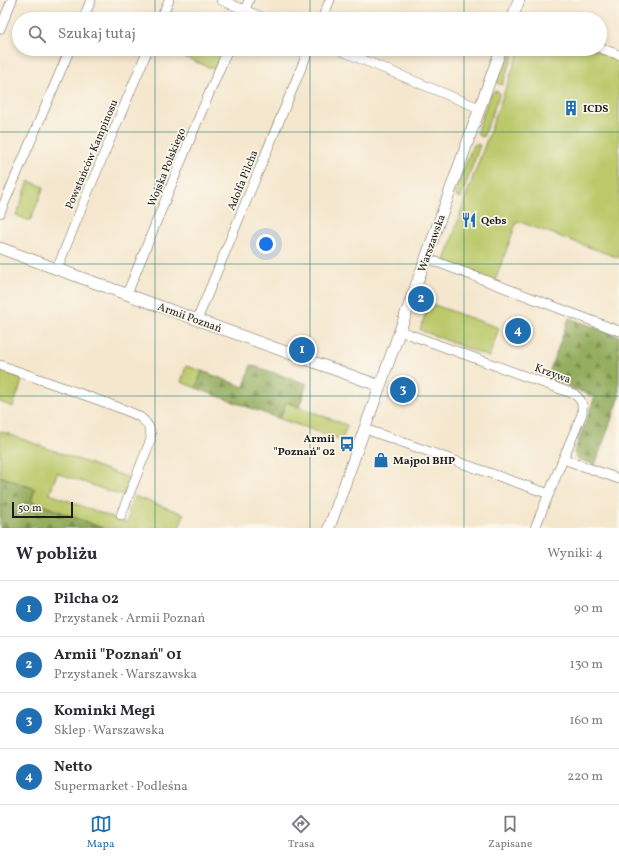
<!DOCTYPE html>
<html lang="pl">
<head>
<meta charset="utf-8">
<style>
  body { margin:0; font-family:Vollkorn,serif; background:#f2f2f3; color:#2b2b33 }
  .scale { position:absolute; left:12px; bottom:10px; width:61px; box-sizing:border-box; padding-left:4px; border:2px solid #1c1c1c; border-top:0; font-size:11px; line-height:14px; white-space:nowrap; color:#1c1c1c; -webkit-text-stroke:3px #fbf7ec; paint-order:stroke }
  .you { position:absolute; left:266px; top:244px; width:14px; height:14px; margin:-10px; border:3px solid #fff; border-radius:50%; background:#1a73e8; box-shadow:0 0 0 6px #1a73e833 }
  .badge { display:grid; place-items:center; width:26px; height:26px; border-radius:50%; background:#1f6fb2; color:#fff; font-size:13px; font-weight:700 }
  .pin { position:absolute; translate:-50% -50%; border:2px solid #fff; box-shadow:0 1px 4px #0006 }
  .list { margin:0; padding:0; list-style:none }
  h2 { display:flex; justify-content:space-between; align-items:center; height:52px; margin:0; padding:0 16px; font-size:17px }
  h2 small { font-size:13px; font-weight:400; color:#7c7c81 }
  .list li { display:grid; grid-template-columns:26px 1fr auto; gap:12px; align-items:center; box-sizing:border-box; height:56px; padding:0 16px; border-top:1px solid #e1e1e2 }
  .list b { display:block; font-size:15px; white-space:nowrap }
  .list p { margin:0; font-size:13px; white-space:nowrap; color:#7c7c81 }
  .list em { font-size:13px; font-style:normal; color:#7c7c81 }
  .icon { flex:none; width:22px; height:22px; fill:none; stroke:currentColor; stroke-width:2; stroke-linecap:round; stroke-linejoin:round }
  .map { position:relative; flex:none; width:619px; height:528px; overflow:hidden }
  .search { position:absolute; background:#fff; box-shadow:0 2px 6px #0003; left:12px; right:12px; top:12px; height:44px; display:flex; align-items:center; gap:10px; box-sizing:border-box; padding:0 14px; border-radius:22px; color:#7c7c81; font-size:15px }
  .sheet { height:276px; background:#fff }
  nav { display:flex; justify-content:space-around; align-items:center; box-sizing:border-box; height:56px; border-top:1px solid #e1e1e2; background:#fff; font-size:11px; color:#7c7c81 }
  nav a { display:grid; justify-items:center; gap:2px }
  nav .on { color:#1f6fb2 }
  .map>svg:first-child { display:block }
  .grass { fill:#bbc96a; stroke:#6c7243 }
  .forest { fill:url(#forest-firs); stroke:#58643d }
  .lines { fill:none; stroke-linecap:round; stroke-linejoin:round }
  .minor-casing { stroke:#68635a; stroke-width:10 }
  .tertiary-casing { stroke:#68635a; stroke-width:12 }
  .minor { stroke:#fff; stroke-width:9 }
  .tertiary { stroke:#fff; stroke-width:11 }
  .grid { fill:none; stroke:#0f766e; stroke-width:1; stroke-opacity:0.55 }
  .labels { text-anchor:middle; stroke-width:3.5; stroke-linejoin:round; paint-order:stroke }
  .poi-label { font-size:11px; font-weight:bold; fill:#1c1c1c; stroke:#fbf7ec; text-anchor:start }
  .street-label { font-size:11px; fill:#1c1c1c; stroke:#fbf7ec }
</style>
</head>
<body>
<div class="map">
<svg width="619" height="528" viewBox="0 0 619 528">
  <defs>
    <pattern id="forest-firs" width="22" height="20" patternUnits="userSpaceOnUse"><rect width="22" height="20" fill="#94ad5e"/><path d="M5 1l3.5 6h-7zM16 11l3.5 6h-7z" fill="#788c4d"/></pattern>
  </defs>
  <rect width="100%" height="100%" fill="#fbf7ec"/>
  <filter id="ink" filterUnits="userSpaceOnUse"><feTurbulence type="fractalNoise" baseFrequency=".025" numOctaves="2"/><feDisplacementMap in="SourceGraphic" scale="8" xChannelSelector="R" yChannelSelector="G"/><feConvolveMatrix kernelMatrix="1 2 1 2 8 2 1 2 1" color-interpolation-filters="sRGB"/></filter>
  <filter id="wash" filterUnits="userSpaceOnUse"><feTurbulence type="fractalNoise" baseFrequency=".012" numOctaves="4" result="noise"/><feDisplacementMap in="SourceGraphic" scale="16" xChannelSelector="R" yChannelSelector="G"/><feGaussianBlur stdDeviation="0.9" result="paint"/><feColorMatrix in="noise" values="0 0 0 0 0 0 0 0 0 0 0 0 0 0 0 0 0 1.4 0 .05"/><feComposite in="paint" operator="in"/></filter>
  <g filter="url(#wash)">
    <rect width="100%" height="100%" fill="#f5e7ce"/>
    <g class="grass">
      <path d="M164,49H225L216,70Z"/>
      <path d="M507,49H516L502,85L497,83L496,79Z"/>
      <path d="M520,49H592L619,59V258L517,221L495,281L445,261L464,202Z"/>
      <path d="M495,91L500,93L483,137L479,136L477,131L490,94Z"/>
      <path d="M476,144L480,145L461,198L454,195L472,147Z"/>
      <path d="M29,181L44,187L30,221L16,215Z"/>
      <path d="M429,303L499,328L489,357L420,330Z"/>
      <path d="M186,366L202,371L196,388L181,382Z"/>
      <path d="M0,370L23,378L13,407L0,402Z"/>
      <path d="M286,402L347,425L342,440L280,419Z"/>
      <path d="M0,431L129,478L123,496L57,473L50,494L127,523L130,516L128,511L134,496L184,514L179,528H103L31,501L35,489L0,476Z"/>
    </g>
    <g class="forest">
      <path d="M569,318L619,336V399L595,465L578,459L574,453L595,397L547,378Z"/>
      <path d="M251,365L307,384L299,407L286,402L280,419L196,388L202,371L244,387Z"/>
      <path d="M0,476L35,489L31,501L103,528H0Z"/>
    </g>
  </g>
  <g filter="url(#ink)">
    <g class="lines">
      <g class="minor-casing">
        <g id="minor">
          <path d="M221,0L266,19"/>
          <path d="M513,16L522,19"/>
          <path d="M83,19L91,0"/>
          <path d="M161,19L169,0"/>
          <path d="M241,19L249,0"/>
          <path d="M322,19L330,0"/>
          <path d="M0,29L12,0"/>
          <path d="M600,48L619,55"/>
          <path d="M337,49L479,108"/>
          <path d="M0,213L70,49"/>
          <path d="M426,258L619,331"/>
          <path d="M57,269L83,204L148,49"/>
          <path d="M127,294L195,127L228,49"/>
          <path d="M197,320L309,49"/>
          <path d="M400,331L574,394C582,400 583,404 582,414L563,459L619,479"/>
          <path d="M0,365C34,377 68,389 101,401C111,405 133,412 141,418C148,423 151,431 151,439L121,515"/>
          <path d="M365,429L549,494"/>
          <path d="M535,528L563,459"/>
        </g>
      </g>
      <g class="tertiary-casing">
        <g id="tertiary">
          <path d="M512,19L519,0"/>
          <path d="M0,248L57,269L380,386"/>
          <path d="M329,528L501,49"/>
        </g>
      </g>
      <use href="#minor" class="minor"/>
      <use href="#tertiary" class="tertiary"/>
    </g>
  </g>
  <path class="grid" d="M155,0V19M310,0V19M464,0V19M155,49V528M310,49V528M464,49V528M0,132H619M0,264H619M0,396H619"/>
  <defs>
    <g id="building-bare" transform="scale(1.2)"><path d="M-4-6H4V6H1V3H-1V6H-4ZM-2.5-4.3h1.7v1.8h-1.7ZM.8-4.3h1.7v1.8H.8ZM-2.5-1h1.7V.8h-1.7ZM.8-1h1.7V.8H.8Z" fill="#1f6fb2" stroke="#fbf7ec" stroke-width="2.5" paint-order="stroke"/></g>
    <g id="restaurant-bare" transform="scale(1.2)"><path d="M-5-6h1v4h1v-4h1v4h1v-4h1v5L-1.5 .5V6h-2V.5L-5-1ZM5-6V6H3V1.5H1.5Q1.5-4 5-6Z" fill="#1f6fb2" stroke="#fbf7ec" stroke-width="2.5" paint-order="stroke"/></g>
    <g id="bus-bare" transform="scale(1.2)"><path d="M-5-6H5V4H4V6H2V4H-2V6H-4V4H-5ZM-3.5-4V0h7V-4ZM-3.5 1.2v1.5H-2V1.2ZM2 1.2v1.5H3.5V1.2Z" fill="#1f6fb2" stroke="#fbf7ec" stroke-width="2.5" paint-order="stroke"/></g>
    <g id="shop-bare" transform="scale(1.2)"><path d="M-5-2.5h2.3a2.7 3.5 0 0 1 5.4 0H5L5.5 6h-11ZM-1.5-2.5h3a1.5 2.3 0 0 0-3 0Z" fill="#1f6fb2" stroke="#fbf7ec" stroke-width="2.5" paint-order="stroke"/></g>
  </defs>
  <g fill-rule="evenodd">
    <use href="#building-bare" x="571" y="108"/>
    <use href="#restaurant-bare" x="469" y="220"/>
    <use href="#bus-bare" x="347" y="444"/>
    <use href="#shop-bare" x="381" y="460"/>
  </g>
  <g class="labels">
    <g class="poi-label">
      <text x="583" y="112">ICDS</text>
      <text x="481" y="224">Qebs</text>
      <text x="335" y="442" text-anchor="end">Armii<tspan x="335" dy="13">"Poznań" 02</tspan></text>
      <text x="393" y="464">Majpol BHP</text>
    </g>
    <g class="street-label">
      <text transform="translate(91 154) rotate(-67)" y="4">Powstańców Kampinosu</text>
      <text transform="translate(166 167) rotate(-68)" y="4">Wojska Polskiego</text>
      <text transform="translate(242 180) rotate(-68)" y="4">Adolfa Pilcha</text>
      <text transform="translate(431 243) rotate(-70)" y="4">Warszawska</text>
      <text transform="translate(190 317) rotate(20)" y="4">Armii Poznań</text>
      <text transform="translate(553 373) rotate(20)" y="4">Krzywa</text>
    </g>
  </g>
</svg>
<div class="scale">50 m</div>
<div class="you"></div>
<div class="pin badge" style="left:302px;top:350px">1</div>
<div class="pin badge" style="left:421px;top:299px">2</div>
<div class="pin badge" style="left:403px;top:390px">3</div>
<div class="pin badge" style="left:518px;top:331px">4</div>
<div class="search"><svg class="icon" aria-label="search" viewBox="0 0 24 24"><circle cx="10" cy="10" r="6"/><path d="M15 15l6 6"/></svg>Szukaj tutaj</div>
</div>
<section class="sheet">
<h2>W pobliżu<small>Wyniki: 4</small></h2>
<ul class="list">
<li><span class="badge">1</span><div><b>Pilcha 02</b><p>Przystanek · Armii Poznań</p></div><em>90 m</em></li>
<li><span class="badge">2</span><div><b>Armii &quot;Poznań&quot; 01</b><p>Przystanek · Warszawska</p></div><em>130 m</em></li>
<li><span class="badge">3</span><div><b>Kominki Megi</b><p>Sklep · Warszawska</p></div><em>160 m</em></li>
<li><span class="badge">4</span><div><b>Netto</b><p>Supermarket · Podleśna</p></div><em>220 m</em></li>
</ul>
</section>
<nav>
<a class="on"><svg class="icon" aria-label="map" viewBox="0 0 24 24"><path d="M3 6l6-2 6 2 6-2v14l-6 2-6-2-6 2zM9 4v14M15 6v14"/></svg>Mapa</a>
<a><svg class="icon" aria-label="directions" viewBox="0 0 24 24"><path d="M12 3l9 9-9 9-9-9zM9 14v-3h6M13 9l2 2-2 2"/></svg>Trasa</a>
<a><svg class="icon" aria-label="saved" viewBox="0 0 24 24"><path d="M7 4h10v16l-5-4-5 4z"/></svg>Zapisane</a>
</nav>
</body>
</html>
